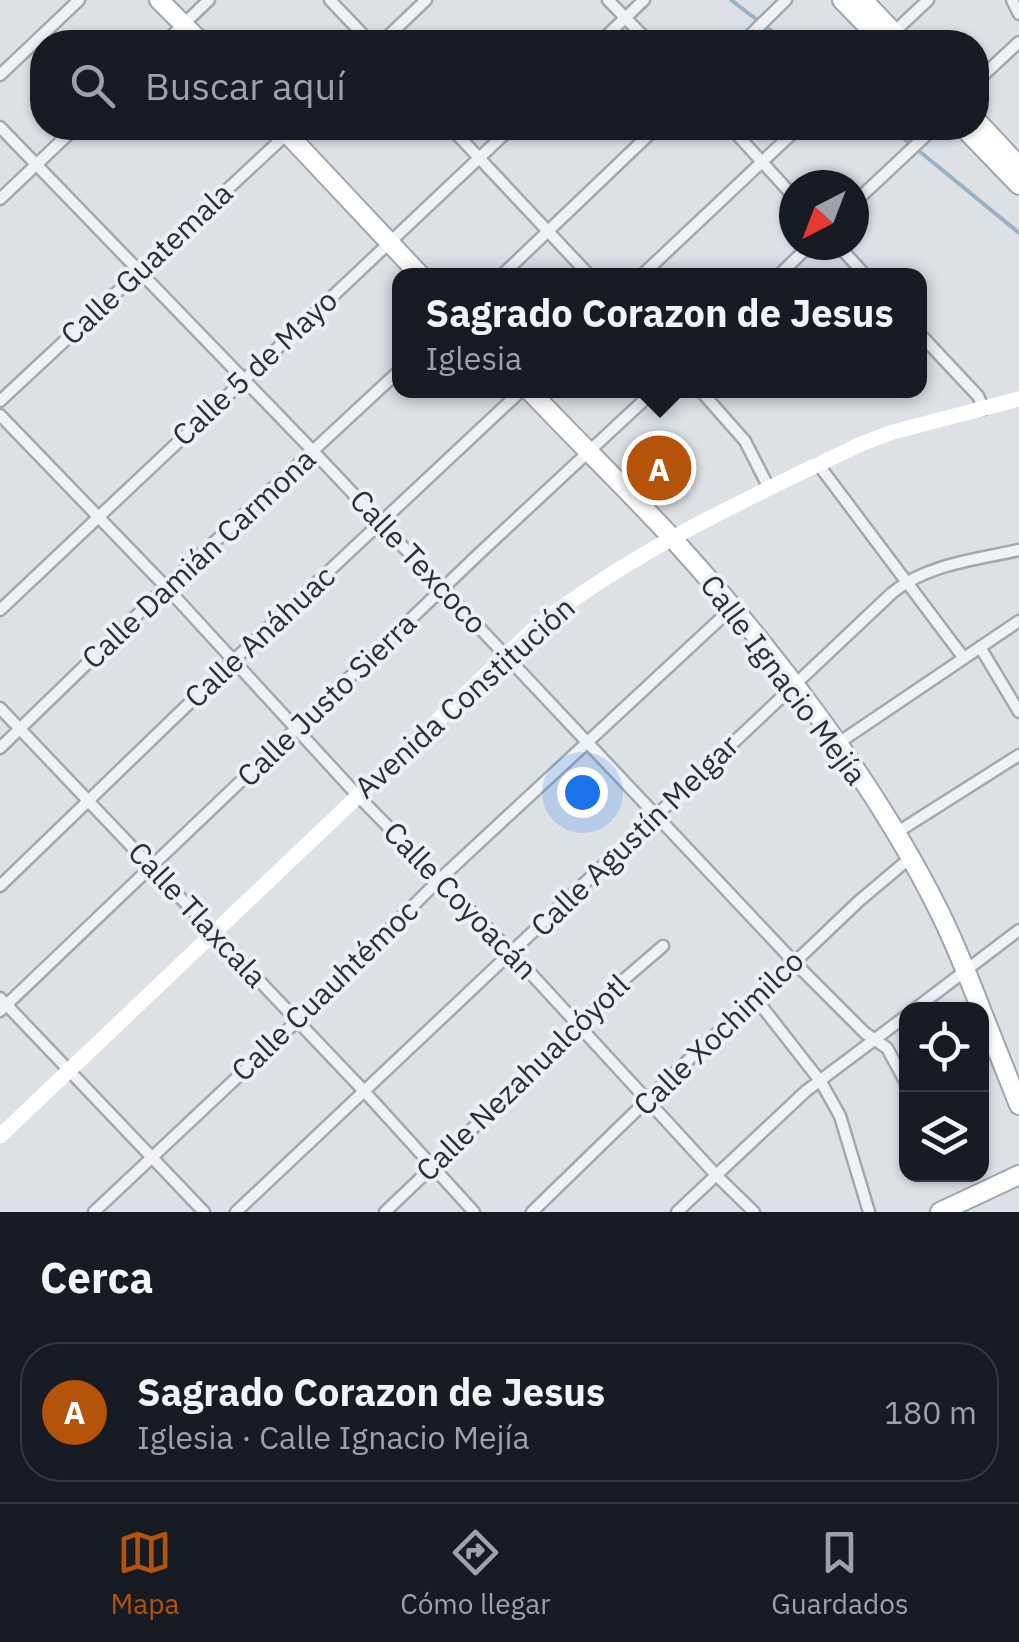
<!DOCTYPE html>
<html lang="es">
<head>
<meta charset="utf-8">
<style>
  body { margin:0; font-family:"IBM Plex Sans",sans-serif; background:#242831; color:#f1f3f6 }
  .controls { position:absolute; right:30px; bottom:30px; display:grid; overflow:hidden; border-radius:20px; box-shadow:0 2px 8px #0004 }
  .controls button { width:90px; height:90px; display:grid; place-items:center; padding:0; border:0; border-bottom:2px solid #363941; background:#171b24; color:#f1f3f6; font:50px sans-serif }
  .compass { position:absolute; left:779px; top:170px; width:90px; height:90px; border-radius:50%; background:#171b24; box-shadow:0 2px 8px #0004; rotate:222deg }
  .you { position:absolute; left:582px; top:792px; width:35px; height:35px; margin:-25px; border:8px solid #fff; border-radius:50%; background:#1a73e8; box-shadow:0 0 0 15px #1a73e833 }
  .badge { display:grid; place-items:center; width:65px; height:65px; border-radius:50%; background:#b45309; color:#fff; font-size:32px; font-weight:700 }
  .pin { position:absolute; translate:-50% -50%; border:5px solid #fff; box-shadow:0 2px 10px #0006 }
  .popup { position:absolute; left:392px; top:268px; width:535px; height:130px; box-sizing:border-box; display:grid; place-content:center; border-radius:20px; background:#171b24; filter:drop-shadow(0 2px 8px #0005); font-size:32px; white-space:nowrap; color:#9ea1a6 }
  .popup b { font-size:38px; color:#f1f3f6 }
  .popup::after { content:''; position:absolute; left:50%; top:100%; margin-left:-20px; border:20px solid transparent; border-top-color:#171b24 }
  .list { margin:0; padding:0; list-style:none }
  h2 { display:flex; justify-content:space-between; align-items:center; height:130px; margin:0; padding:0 40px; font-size:42px }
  h2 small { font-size:32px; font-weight:400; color:#9ea1a6 }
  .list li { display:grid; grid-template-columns:65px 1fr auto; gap:30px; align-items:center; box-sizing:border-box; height:140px; margin:0 20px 20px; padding:0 20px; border:2px solid #363941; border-radius:40px }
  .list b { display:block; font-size:38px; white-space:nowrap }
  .list p { margin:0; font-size:32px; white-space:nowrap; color:#9ea1a6 }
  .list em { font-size:32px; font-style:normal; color:#9ea1a6 }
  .icon { flex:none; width:55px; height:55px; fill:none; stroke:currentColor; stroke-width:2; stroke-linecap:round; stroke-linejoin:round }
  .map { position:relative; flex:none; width:1019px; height:1212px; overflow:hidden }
  .search { position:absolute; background:#171b24; box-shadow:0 2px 8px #0004; left:30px; right:30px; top:30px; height:110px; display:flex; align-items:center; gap:25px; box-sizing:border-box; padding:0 35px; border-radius:40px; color:#9ea1a6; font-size:38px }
  .sheet { height:290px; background:#171b24 }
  nav { display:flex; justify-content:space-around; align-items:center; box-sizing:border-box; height:140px; border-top:2px solid #363941; background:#171b24; font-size:28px; color:#9ea1a6 }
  nav a { display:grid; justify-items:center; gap:5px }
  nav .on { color:#b45309 }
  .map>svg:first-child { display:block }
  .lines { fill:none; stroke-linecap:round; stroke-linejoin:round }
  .stream { stroke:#9ab1c4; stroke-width:4 }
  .street-casing { stroke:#a3a8af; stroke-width:15 }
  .primary-casing { stroke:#9da6b0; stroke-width:22 }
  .street { stroke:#eff1f4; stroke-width:10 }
  .secondary { stroke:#fff; stroke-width:15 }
  .primary { stroke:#fff; stroke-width:18 }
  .labels { text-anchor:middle; stroke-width:8; stroke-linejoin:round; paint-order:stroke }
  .street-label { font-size:30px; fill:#28303b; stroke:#ecf0f4 }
</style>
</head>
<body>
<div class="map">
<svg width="1019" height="1212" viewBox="0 0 1019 1212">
  <rect width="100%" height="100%" fill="#dde1e6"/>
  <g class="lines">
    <g class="stream">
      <path d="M731,0L786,42"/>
      <path d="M891,128L1019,233"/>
    </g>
    <g class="street-casing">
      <g id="street">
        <path d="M330,0L370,42"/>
        <path d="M608,0L649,42"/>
        <path d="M1012,0L1019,14"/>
        <path d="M893,33L928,0"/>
        <path d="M165,42L209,0"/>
        <path d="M382,42L426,0"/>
        <path d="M600,42L644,0"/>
        <path d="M743,42L786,0"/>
        <path d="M0,75L79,0"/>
        <path d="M976,82L1019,42"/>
        <path d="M0,127L313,451L794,962L865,1033L887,1048L906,1083"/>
        <path d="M451,128L590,276"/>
        <path d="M731,128L794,197"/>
        <path d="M0,199L75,128"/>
        <path d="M854,203L934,128"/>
        <path d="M838,245L866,276"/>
        <path d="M501,276L656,128"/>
        <path d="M641,276L798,128"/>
        <path d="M778,276L810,245"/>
        <path d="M919,333L978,396L984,409"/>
        <path d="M700,390L745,441L769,488"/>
        <path d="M0,401L289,132"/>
        <path d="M0,415L166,587L358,796L512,953L716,1175L754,1212"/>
        <path d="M818,464L963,657"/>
        <path d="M0,610L511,128"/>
        <path d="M980,647L1019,712"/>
        <path d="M0,708L364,1091L474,1212"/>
        <path d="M837,744L1019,621"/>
        <path d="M0,748L166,587L399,371"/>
        <path d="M896,833L1019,755"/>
        <path d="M0,886L234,660L522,390"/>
        <path d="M0,998L204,1212"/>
        <path d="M756,999L821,1082L840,1116L869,1212"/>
        <path d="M915,1009L1019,930"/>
        <path d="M0,1011L483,550L655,390"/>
        <path d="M94,1212L297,1021L440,879L732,608"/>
        <path d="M236,1212L892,593C927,564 975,560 1019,550"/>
        <path d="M385,1212L579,1027L620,983L663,946"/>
        <path d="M532,1212L707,1042L756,999L859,901L910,858"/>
        <path d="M677,1212L806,1091L906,1016"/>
      </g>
    </g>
    <g class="primary-casing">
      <g id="primary">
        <path d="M159,0L201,42"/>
        <path d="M842,0L883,42"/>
        <path d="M863,0L903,42"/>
        <path d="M976,120L1019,166"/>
        <path d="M282,128L421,276"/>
        <path d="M964,128L1019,185"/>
        <path d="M529,390C576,440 626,488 673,539C771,647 874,780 939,911C955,943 968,976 981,1009"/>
        <path d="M982,1012L1019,1105"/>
        <path d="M940,1212L1019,1175"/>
      </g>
    </g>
    <use href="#street" class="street"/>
    <path class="secondary" d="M0,1136L536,627C636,549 748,498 861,444L893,432L1019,399"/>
    <use href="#primary" class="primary"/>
  </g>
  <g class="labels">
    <g class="street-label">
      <text transform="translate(147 264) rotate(-43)" y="10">Calle Guatemala</text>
      <text transform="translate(255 368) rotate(-43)" y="10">Calle 5 de Mayo</text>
      <text transform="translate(199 559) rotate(-43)" y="10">Calle Damián Carmona</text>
      <text transform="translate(418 562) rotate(47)" y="10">Calle Texcoco</text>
      <text transform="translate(260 637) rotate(-43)" y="10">Calle Anáhuac</text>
      <text transform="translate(783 680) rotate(53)" y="10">Calle Ignacio Mejía</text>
      <text transform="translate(465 698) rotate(-42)" y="10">Avenida Constitución</text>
      <text transform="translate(327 700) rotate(-44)" y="10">Calle Justo Sierra</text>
      <text transform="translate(635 836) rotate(-44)" y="10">Calle Agustín Melgar</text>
      <text transform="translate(460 901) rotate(46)" y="10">Calle Coyoacán</text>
      <text transform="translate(197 915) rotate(47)" y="10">Calle Tlaxcala</text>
      <text transform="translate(325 991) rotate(-44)" y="10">Calle Cuauhtémoc</text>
      <text transform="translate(719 1033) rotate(-44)" y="10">Calle Xochimilco</text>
      <text transform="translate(523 1078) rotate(-44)" y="10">Calle Nezahualcóyotl</text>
    </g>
  </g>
</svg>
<div class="controls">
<button><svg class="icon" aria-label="locate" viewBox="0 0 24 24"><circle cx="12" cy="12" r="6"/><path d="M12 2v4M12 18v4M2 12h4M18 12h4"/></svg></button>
<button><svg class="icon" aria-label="layers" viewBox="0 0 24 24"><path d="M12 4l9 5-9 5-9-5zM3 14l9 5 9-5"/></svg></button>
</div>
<svg class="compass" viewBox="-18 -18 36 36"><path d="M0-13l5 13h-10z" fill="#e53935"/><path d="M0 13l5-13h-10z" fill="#9ea1a6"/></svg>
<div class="you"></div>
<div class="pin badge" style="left:659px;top:468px">A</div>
<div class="popup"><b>Sagrado Corazon de Jesus</b>Iglesia</div>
<div class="search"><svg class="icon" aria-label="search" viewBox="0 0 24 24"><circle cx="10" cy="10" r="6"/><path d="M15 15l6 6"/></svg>Buscar aquí</div>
</div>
<section class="sheet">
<h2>Cerca<small></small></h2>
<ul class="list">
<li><span class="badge">A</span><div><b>Sagrado Corazon de Jesus</b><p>Iglesia · Calle Ignacio Mejía</p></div><em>180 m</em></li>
</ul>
</section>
<nav>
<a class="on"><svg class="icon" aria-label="map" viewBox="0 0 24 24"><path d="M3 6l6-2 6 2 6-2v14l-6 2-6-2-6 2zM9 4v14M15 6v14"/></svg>Mapa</a>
<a><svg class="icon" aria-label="directions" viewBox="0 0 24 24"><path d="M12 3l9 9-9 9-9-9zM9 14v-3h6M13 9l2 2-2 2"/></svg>Cómo llegar</a>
<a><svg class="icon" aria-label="saved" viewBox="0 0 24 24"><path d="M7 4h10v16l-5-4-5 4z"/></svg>Guardados</a>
</nav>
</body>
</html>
